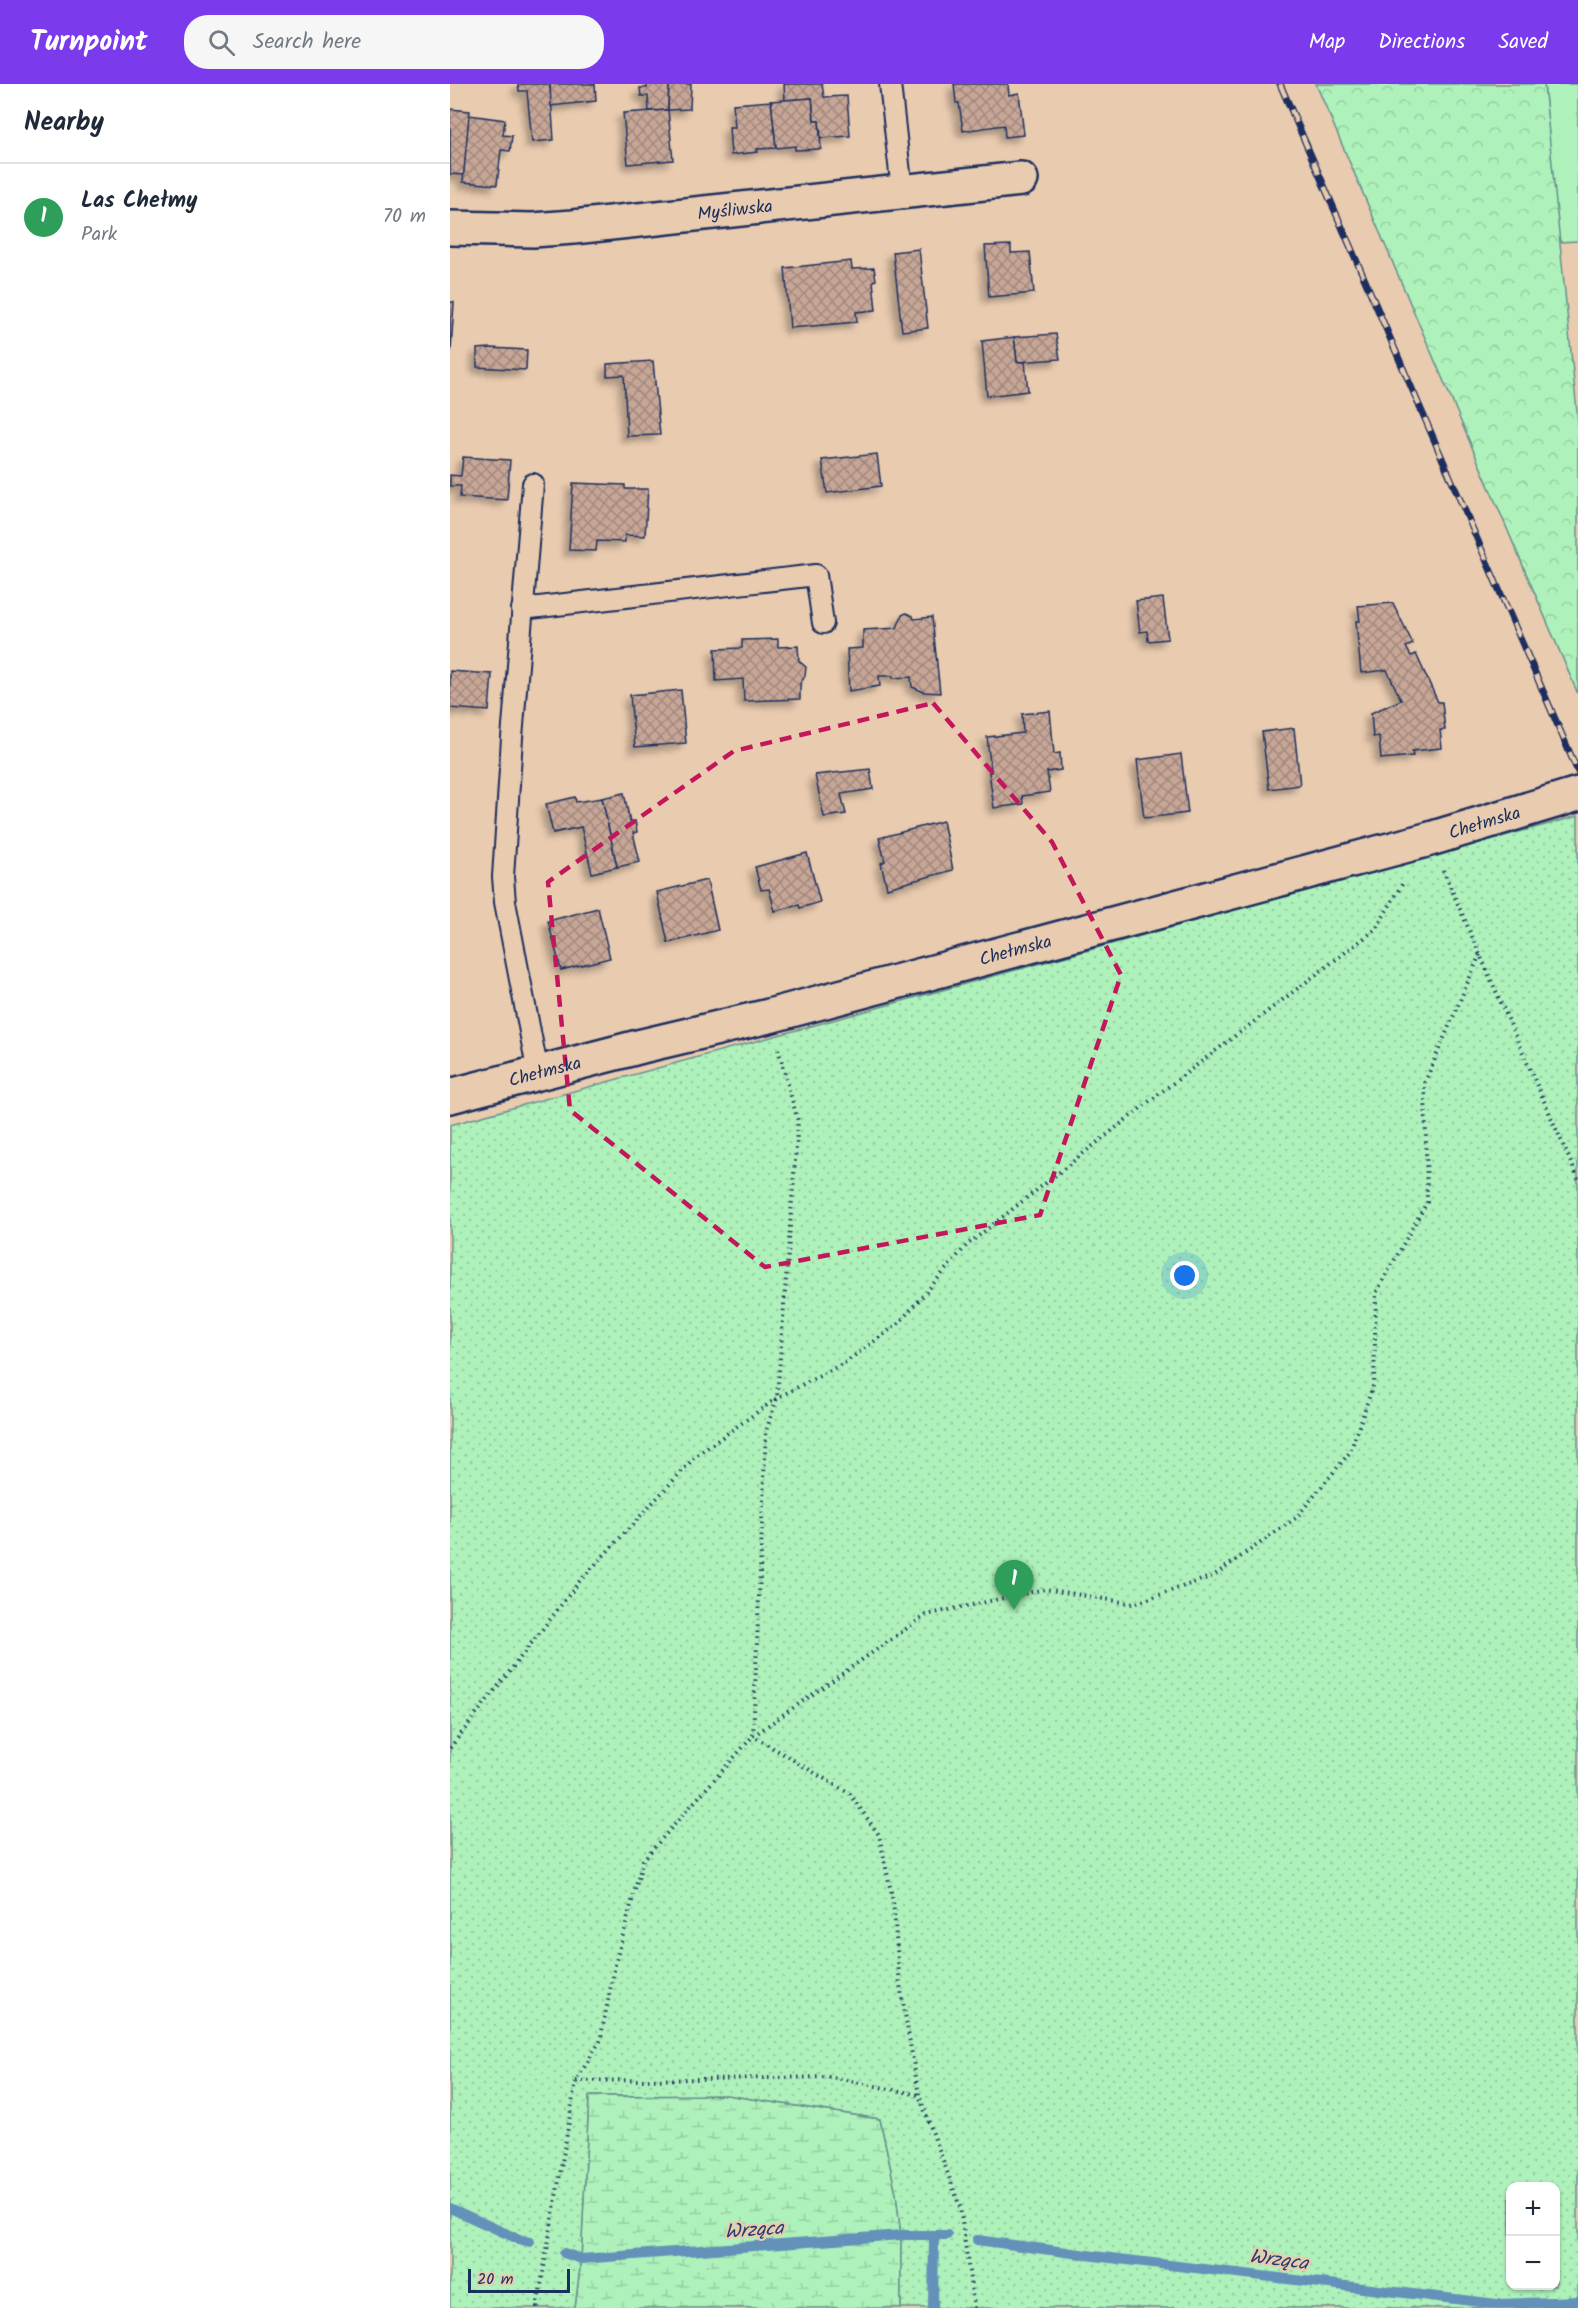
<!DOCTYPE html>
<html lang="en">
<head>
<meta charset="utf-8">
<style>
  body { margin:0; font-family:Kalam,sans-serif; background:#f6f6f7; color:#1f2937 }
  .controls { position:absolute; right:18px; bottom:18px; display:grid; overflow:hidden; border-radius:12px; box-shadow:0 2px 4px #0004 }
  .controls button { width:54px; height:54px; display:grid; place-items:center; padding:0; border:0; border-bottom:2px solid #e0e1e3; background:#fff; color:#1f2937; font:30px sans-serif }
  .scale { position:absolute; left:18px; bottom:15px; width:102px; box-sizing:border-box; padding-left:6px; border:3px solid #1b2f5e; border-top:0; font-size:16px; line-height:21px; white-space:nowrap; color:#1b2f5e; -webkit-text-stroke:4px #e9cbaf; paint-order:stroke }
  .you { position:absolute; left:735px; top:1192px; width:21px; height:21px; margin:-15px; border:4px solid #fff; border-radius:50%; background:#1a73e8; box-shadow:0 0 0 9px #1a73e833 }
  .badge { display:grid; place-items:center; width:39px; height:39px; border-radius:50%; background:#7c3aed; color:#fff; font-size:20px; font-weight:700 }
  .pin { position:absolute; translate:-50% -50px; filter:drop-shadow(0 2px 3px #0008) }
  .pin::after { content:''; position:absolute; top:32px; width:21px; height:18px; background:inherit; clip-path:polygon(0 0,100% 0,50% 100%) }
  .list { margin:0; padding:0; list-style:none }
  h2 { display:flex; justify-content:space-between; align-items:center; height:78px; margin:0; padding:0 24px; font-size:26px }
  h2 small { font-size:20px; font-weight:400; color:#747a83 }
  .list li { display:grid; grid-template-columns:39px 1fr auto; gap:18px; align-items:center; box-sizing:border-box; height:108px; padding:0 24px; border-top:2px solid #e0e1e3 }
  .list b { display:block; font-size:22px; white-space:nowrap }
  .list p { margin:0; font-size:20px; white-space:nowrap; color:#747a83 }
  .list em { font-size:20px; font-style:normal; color:#747a83 }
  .icon { flex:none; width:33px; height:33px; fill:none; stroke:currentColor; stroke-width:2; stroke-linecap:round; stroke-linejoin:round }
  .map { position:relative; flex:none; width:1128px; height:2224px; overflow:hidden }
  header { display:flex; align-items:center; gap:36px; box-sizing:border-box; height:84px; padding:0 30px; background:#7c3aed; color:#fff }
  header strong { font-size:28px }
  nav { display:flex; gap:33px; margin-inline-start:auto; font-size:21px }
  .search { width:420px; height:54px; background:#f6f6f7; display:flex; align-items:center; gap:15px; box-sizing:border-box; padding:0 21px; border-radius:24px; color:#747a83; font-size:22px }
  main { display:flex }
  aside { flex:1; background:#fff }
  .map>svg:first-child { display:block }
  .grass { fill:#aef1ba; stroke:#64908c; stroke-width:1.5 }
  .forest { fill:url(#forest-crowns); stroke:#64908c; stroke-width:1.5 }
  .wetland { fill:url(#wetland-marsh); stroke:#64908c; stroke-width:1.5 }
  .park { fill:url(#park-dots); stroke:#64908c; stroke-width:1.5; fill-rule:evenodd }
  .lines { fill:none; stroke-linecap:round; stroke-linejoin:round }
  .stream { stroke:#6491b9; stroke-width:10 }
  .building { fill:url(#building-cross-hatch); stroke:#1b2f5e; stroke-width:1.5; filter:url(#shadow) }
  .service-casing { stroke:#1b2f5e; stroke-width:24 }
  .minor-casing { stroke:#1b2f5e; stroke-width:38 }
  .tertiary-casing { stroke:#1b2f5e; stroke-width:38 }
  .path { stroke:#1b2f5e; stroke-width:4; stroke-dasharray:1.5 4.5; stroke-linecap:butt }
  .service { stroke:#e9cbaf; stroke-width:20 }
  .minor { stroke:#e9cbaf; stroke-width:33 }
  .tertiary { stroke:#e9cbaf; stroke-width:33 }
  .rail-casing { stroke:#1b2f5e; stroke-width:7 }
  .rail { stroke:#e9cbaf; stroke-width:4.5; stroke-dasharray:14; stroke-linecap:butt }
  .marked { fill:none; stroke:#c2185b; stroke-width:4.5; stroke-dasharray:12 8; stroke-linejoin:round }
  .labels { text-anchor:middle; stroke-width:4.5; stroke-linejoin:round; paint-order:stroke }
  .street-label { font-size:18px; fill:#1b2f5e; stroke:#e9cbaf }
  .water-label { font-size:20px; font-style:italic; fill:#273f6d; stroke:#e9cbaf }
</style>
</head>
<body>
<header>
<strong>Turnpoint</strong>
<div class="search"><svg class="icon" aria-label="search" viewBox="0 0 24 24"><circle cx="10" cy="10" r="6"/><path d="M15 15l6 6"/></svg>Search here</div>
<nav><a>Map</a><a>Directions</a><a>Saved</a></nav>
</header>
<main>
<aside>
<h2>Nearby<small></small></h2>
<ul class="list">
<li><span class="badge" style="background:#2e9e5b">1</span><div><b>Las Chełmy</b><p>Park</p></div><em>70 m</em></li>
</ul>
</aside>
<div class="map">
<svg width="1128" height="2224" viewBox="0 0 1128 2224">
  <defs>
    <pattern id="forest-crowns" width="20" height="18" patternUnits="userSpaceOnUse" patternTransform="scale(1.5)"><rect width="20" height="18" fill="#aef1ba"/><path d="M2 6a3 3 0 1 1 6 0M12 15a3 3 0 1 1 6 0" fill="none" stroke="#95cfa2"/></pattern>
    <pattern id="wetland-marsh" width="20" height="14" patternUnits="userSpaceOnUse" patternTransform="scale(1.5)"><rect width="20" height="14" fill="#aef1ba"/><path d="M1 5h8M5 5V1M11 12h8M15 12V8" fill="none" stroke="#95cfa2"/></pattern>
    <pattern id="park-dots" width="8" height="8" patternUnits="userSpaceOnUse" patternTransform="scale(1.5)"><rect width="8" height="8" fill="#aef1ba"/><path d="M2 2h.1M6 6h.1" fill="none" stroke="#95cfa2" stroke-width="1.8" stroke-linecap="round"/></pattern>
    <pattern id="building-cross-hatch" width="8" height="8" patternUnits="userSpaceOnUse" patternTransform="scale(1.5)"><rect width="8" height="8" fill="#c7a696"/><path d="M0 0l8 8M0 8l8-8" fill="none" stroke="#a1887e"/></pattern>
    <filter id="shadow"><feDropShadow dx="-5.5" dy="5.5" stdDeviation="3" flood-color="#0004"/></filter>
  </defs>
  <rect width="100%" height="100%" fill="#e9cbaf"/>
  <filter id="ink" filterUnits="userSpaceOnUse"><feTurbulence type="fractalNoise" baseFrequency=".0167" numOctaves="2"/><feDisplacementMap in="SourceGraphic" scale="12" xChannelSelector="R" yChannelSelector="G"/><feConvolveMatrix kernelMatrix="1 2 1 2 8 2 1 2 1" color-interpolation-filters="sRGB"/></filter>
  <g filter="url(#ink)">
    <path class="grass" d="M1094,0H1128V157L1108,158Z"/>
    <path class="forest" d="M866,0H1094L1128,338V610Z"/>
    <path class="wetland" d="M277,2011L430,2035L446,2109L451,2151V2224H125L131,2175L139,2012Z"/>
    <path class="park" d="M1128,732V2224H451V2151L446,2109L430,2035L277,2011L139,2012L131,2175L125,2224H0V1041ZM1060,2102H1106V2202H1060Z"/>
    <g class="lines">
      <g class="stream">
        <path d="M0,2124L68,2155L80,2158"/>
        <path d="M527,2156L652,2173L1047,2220L1128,2217"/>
        <path d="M114,2169L131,2175L451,2151H497"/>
        <path d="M483,2224L484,2151"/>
      </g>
    </g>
    <g class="building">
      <path d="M68,0H100L104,56L82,58L77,7H69Z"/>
      <path d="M100,0H145L146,17L101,22Z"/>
      <path d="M197,0H219L218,26L199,27L198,12H191L190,4H197Z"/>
      <path d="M219,0H241L240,25L218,26Z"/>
      <path d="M334,0H372L374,13L397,12L400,52L371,54L369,37H364L362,14L335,16Z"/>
      <path d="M504,0H558L559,11L569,9L574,51L555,53L554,41L513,47L509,19H506Z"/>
      <path d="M362,14L364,37H369L371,65L345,66V62L326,64L321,17Z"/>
      <path d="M321,17L326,64L307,65L308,68L281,71L279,43H285L283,20Z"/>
      <path d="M0,25L20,27L14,91L0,90Z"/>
      <path d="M218,26L223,76L178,80L173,29Z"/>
      <path d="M19,31L55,36L53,51L62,52L60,67L51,66L47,101L13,98Z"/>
      <path d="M561,161V169L580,168L584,209L539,213L535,162Z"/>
      <path d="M469,165L478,244L452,247L443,168Z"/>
      <path d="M401,177L402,185L424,184L426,196L423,197L426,226L406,228L407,238L340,244L335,184Z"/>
      <path d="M0,218H4L1,267H0Z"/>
      <path d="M606,250L610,275L567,278L564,253Z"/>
      <path d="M564,253L567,278H575L578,307L537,312L532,257Z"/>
      <path d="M41,264L77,266L76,286L27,283V265Z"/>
      <path d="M203,277L210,351L177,352L174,291L157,292V280Z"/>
      <path d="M427,370L431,402L377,409L372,376Z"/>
      <path d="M13,373L60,376L57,416L10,413L11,402H0V391L11,392Z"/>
      <path d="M123,399L175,401V405H198L195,452L175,451V458L147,457L146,467L119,466Z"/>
      <path d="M713,514L718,555L698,557L697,547L690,548L686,517Z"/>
      <path d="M943,519L963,560L956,563L961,572L966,570L988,618H992L995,646H990L992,664L962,667L963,672L931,675L929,652L923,653L921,629L951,616L937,586L911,589L906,537H910L908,522Z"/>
      <path d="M456,529L463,532L464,535L482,533L490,609L474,608L462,603L461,593L443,594V592H429L430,602L399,607L397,565L413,564V546L447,544L452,531Z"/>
      <path d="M328,555V563L348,562L349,577L356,583L355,592L350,600V615L294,617L293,595L266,597L265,565L292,564V556Z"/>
      <path d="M0,587L42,590L39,627L0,624Z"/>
      <path d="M231,606L236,659L185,663L180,611Z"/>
      <path d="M600,627L604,670L610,669L611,686L597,688L600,708L572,712L573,720L544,724L539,688H541L537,653L573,649L572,630Z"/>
      <path d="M844,644L850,701L819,705L812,648Z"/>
      <path d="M731,670L738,729L694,734L687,676Z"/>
      <path d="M420,685L423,705L391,710L396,730L374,733L365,691Z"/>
      <path d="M174,709L180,738L185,737L187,748L183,749L190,778L167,783L152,714Z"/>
      <path d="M125,713L126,718L152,714L167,783L142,789L131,743L103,749L96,720Z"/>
      <path d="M493,737L503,786L437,804L431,779L435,777L429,754Z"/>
      <path d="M357,769L370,818L350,824L349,821L325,827L319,805L311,806L305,783Z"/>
      <path d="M257,796L268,846L218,859L207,808Z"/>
      <path d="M148,824L160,874L111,886L98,837Z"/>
    </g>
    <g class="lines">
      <g class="service-casing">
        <g id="service">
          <path d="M440,0L452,107"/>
          <path d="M83,400L62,654L53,793L55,818L88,989"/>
          <path d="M72,525L366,491L373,539"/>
        </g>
      </g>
      <g class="minor-casing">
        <g id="minor">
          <path id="s1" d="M0,144L83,146L123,143L571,95"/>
        </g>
      </g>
      <g class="tertiary-casing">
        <g id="tertiary">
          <path id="s2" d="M0,1012L192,962L319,932L980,755L1128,710"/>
        </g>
      </g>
      <g class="path">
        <path d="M993,786L1128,1095"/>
        <path d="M0,1664L129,1498L247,1371L327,1314L396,1278L449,1239L517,1161L710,1009L926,845L954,797"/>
        <path d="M126,1997L381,1993L469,2011"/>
        <path d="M87,2224L126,1997L150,1957L165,1881L193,1776L303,1652L316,1347L327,1314L348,1037L328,965"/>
        <path d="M524,2224L510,2123L469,2011L450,1901L443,1817L429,1751L400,1710L303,1652L476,1531L595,1505L684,1520L763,1492L846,1434L900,1368L924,1299L926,1209L977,1118L975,998L1030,870"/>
      </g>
      <use href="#service" class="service"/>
      <use href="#minor" class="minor"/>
      <use href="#tertiary" class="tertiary"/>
      <g class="rail-casing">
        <path id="rail" d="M830,0L1128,688"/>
      </g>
      <use href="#rail" class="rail"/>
    </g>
  </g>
  <path class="marked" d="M483,619L602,758L671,891L590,1131L315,1183L120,1026L98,798L284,667Z"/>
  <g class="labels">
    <g class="street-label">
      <text dy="6" stroke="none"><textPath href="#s1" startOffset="286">Myśliwska</textPath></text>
      <text dy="6" stroke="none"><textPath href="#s2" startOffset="1070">Chełmska</textPath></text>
      <text dy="6" stroke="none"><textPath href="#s2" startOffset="584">Chełmska</textPath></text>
      <text dy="6" stroke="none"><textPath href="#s2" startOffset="98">Chełmska</textPath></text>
    </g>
    <g class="water-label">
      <text transform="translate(304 2145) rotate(-4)" y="7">Wrząca</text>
      <text transform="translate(829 2175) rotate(7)" y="7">Wrząca</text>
    </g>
  </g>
</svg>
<div class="controls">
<button>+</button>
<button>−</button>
</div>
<div class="scale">20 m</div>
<div class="you"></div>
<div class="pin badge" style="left:564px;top:1526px;background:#2e9e5b">1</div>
</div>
</main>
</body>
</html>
